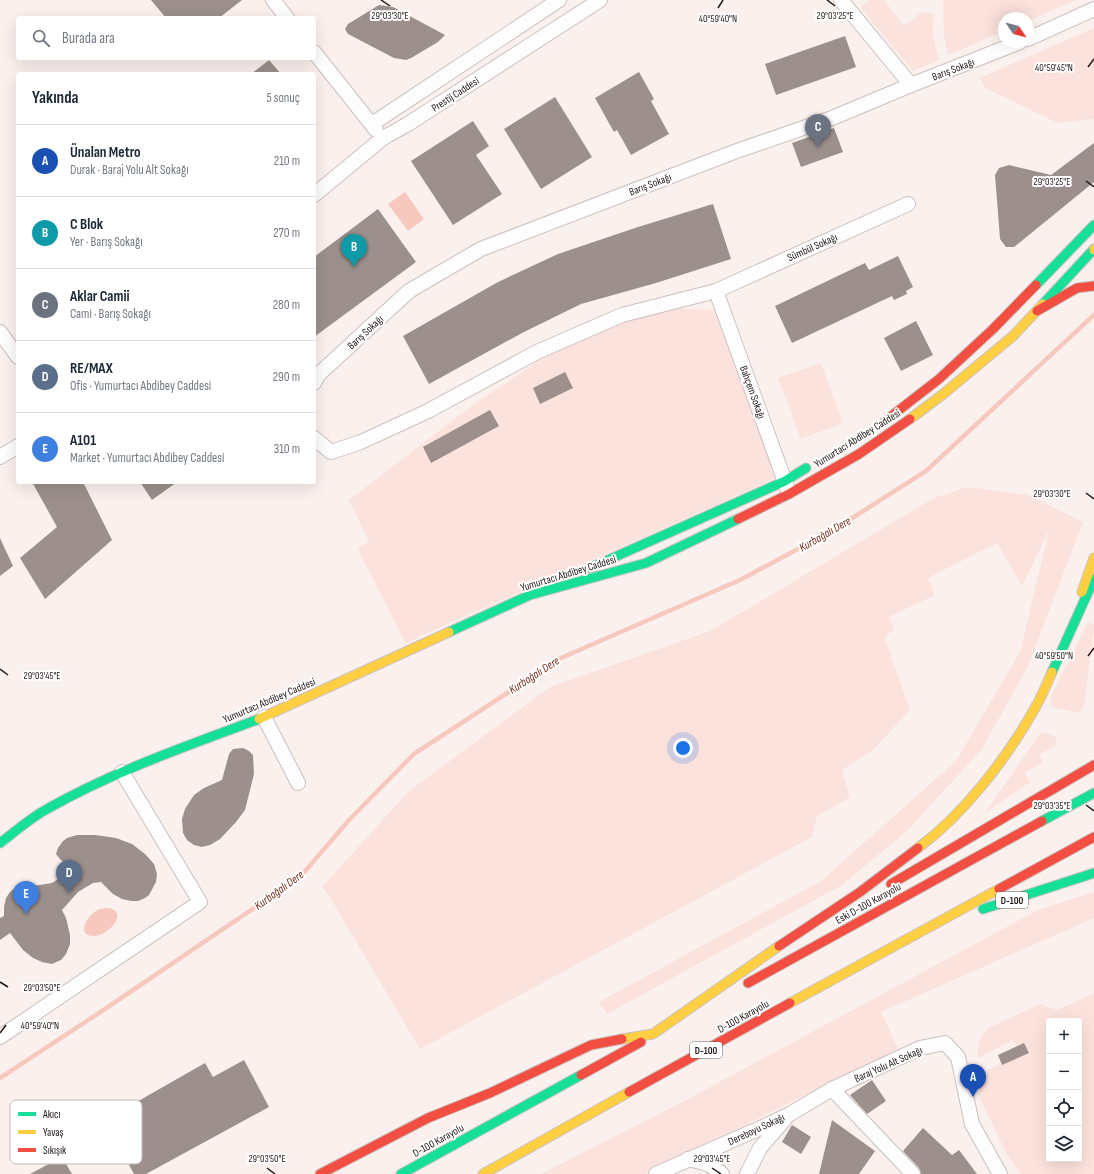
<!DOCTYPE html>
<html lang="tr">
<head>
<meta charset="utf-8">
<style>
  body { margin:0; font-family:"Sofia Sans Condensed",sans-serif; background:#f2f2f3; color:#1f2937 }
  .controls { position:absolute; right:12px; bottom:12px; display:grid; overflow:hidden; border-radius:4px; box-shadow:0 4px 16px #0002 }
  .controls button { width:36px; height:36px; display:grid; place-items:center; padding:0; border:0; border-bottom:1px solid #e0e1e3; background:#fff; color:#1f2937; font:20px sans-serif }
  .compass { position:absolute; left:998px; top:12px; width:36px; height:36px; border-radius:50%; background:#fff; box-shadow:0 4px 16px #0002; rotate:125deg }
  .you { position:absolute; left:683px; top:748px; width:14px; height:14px; margin:-10px; border:3px solid #fff; border-radius:50%; background:#1a73e8; box-shadow:0 0 0 6px #1a73e833 }
  .badge { display:grid; place-items:center; width:26px; height:26px; border-radius:50%; background:#6e6563; color:#fff; font-size:13px; font-weight:700 }
  .pin { position:absolute; translate:-50% -33px; filter:drop-shadow(0 1px 2px #0008) }
  .pin::after { content:''; position:absolute; top:21px; width:14px; height:12px; background:inherit; clip-path:polygon(0 0,100% 0,50% 100%) }
  .list { margin:0; padding:0; list-style:none }
  h2 { display:flex; justify-content:space-between; align-items:center; height:52px; margin:0; padding:0 16px; font-size:17px }
  h2 small { font-size:13px; font-weight:400; color:#747a83 }
  .list li { display:grid; grid-template-columns:26px 1fr auto; gap:12px; align-items:center; box-sizing:border-box; height:72px; padding:0 16px; border-top:1px solid #e0e1e3 }
  .list b { display:block; font-size:15px; white-space:nowrap }
  .list p { margin:0; font-size:13px; white-space:nowrap; color:#747a83 }
  .list em { font-size:13px; font-style:normal; color:#747a83 }
  .icon { flex:none; width:22px; height:22px; fill:none; stroke:currentColor; stroke-width:2; stroke-linecap:round; stroke-linejoin:round }
  .map { position:relative; flex:none; width:1094px; height:1174px; overflow:hidden }
  .search { position:absolute; background:#fff; box-shadow:0 4px 16px #0002; left:16px; top:16px; width:300px; height:44px; display:flex; align-items:center; gap:10px; box-sizing:border-box; padding:0 14px; border-radius:4px; color:#747a83; font-size:15px }
  .panel { position:absolute; background:#fff; box-shadow:0 4px 16px #0002; left:16px; top:72px; width:300px; height:412px; border-radius:4px }
  .map>svg:first-child { display:block }
  .green { fill:#fce2dc; fill-rule:evenodd }
  .water { fill:#f6c8be }
  .lines { fill:none; stroke-linecap:round; stroke-linejoin:round }
  .stream { stroke:#f6c8be; stroke-width:4.5 }
  .building { fill:#9c8f8c }
  .street-casing { stroke:#cac1bf; stroke-width:16 }
  .fast-casing { stroke:#cac1bf; stroke-width:11 }
  .slow-casing { stroke:#cac1bf; stroke-width:11 }
  .jam-casing { stroke:#cac1bf; stroke-width:11 }
  .street { stroke:#fefdfd; stroke-width:14 }
  .fast { stroke:#16e098; stroke-width:9 }
  .slow { stroke:#ffcf43; stroke-width:9 }
  .jam { stroke:#f24e42; stroke-width:9 }
  .ticks { fill:none; stroke:#231a18; stroke-width:1.5 }
  .labels { text-anchor:middle; stroke-width:4; stroke-linejoin:round; paint-order:stroke }
  .shield { fill:#fff; stroke:#655f5d; stroke-width:1 }
  .shield-label { font-size:10px; font-weight:bold; fill:#231a18 }
  .street-label { font-size:11px; fill:#231a18; stroke:#fff }
  .water-label { font-size:12px; font-style:italic; fill:#752e1e; stroke:#fff }
  .key { fill:#fff; stroke:#bdbaba; stroke-width:1 }
  .key-label { font-size:11px; fill:#231a18 }
  .ticks-label { font-size:10px; text-anchor:middle; fill:#231a18; stroke:#fff; stroke-width:4; stroke-linejoin:round; paint-order:stroke }
</style>
</head>
<body>
<div class="map">
<svg width="1094" height="1174" viewBox="0 0 1094 1174">
  <rect width="100%" height="100%" fill="#faf1ef"/>
  <g class="green">
    <path d="M870,0H884L904,26L922,12L934,14L932,33L939,60L913,71L860,7Z"/>
    <path d="M943,0H1076L1028,21V18H1004V31L948,55L944,37Z"/>
    <path d="M1094,28V119L1058,123L985,88L980,78Z"/>
    <path d="M665,308L723,310L778,477L423,635L406,644L357,548L369,542L349,500L474,404L582,332Z"/>
    <path d="M821,363L843,423L801,439L778,378Z"/>
    <path d="M967,487L1028,495L1083,522L1028,666L982,749L907,831L842,885L607,1014L599,1002L821,881L956,761L1020,652L1049,530L1022,586L997,543L928,578L935,595L889,617L894,630L884,637L910,710L873,750L842,770L850,797L817,816L812,837L420,1049L328,894L322,887L409,791L550,687L710,631L934,498Z"/>
    <path d="M1088,622L1094,625V630L1084,707L1079,713L1052,707L1050,698Z"/>
    <path d="M1041,732L1057,737L1055,746L1039,755L1043,762L1025,773L1030,782L985,813Z"/>
    <path d="M1094,892V918L881,1012L898,1049L680,1157L644,1174H541L686,1100L1038,910Z"/>
    <path d="M1094,993V1174H1021L1007,1155L978,1094L980,1084L979,1074L1020,1055L1013,1040L978,1058L977,1053L980,1038L988,1028L1040,1004L1057,1010ZM1049,1021H1079V1159H1049Z"/>
  </g>
  <g class="water">
    <path d="M405,192L424,219L408,231L388,204Z"/>
    <path d="M108,908C130,911 109,936 94,936C75,936 87,916 96,911C100,908 104,908 108,908Z"/>
  </g>
  <g class="lines">
    <path class="stream" d="M0,1078L105,1009L300,877L350,819L414,754L561,658L740,580L835,529L926,471L1094,315"/>
  </g>
  <g class="building">
    <path d="M151,0H242L219,18H166Z"/>
    <path d="M379,5L393,7L445,35L438,42L411,58L406,60L394,58L348,34L345,29L348,24Z"/>
    <path d="M845,36L856,67L776,95L765,64Z"/>
    <path d="M269,60L281,74H251Z"/>
    <path d="M639,72L654,99L651,101L669,134L631,155L617,130L614,132L595,98Z"/>
    <path d="M555,97L592,157L541,189L504,129Z"/>
    <path d="M473,121L489,146L476,155L502,194L453,225L411,161Z"/>
    <path d="M834,128L843,152L801,167L792,143Z"/>
    <path d="M1094,143V182L1014,247H1006L1000,239L995,175L999,168L1009,165L1051,175Z"/>
    <path d="M713,204L731,259L656,283L581,304L522,333L429,384L403,336L498,282L558,254L638,227Z"/>
    <path d="M378,209L416,262L314,337V257Z"/>
    <path d="M898,256L913,287L906,291L907,294L894,300L892,296L792,343L775,306L865,263L869,270Z"/>
    <path d="M916,321L933,355L901,371L884,338Z"/>
    <path d="M565,372L573,388L540,404L533,388Z"/>
    <path d="M490,410L499,426L431,463L423,447Z"/>
    <path d="M32,482H83L112,540L45,599L20,558L57,527Z"/>
    <path d="M140,482H177L152,500Z"/>
    <path d="M0,538L13,566L0,576Z"/>
    <path d="M243,748L249,751L253,755L254,774L245,810L236,822L220,839L210,845L202,847L194,845L187,840L183,833L182,819L185,809L194,795L204,788L222,780L229,754L233,749Z"/>
    <path d="M77,835H95L116,838L132,844L145,854L154,864L157,874L156,882L149,895L145,898L138,901H131L122,899L113,894L101,882L93,883L78,892L62,910L66,918L70,935V944L66,954L61,960L52,964L42,962L33,958L23,950L10,933L0,940V918L4,916V907L6,898L10,892L16,887L25,883L33,886L52,883L72,870L60,859L56,854L58,848L63,841L67,838Z"/>
    <path d="M1024,1043L1029,1053L1002,1065L998,1055Z"/>
    <path d="M244,1060L269,1107L146,1174H134L105,1120L205,1063L213,1077Z"/>
    <path d="M872,1080L886,1101L867,1114L850,1095Z"/>
    <path d="M832,1120L875,1151L859,1174H819Z"/>
    <path d="M792,1125L811,1137L801,1154L782,1142Z"/>
    <path d="M923,1128L952,1155L959,1150L977,1174H921L919,1168L903,1151Z"/>
    <path d="M62,1157L72,1174H30Z"/>
  </g>
  <g class="lines">
    <g class="street-casing">
      <g id="street">
        <path d="M273,0L287,18"/>
        <path d="M841,0L911,85"/>
        <path d="M1028,39L1094,9"/>
        <path d="M314,52L376,130"/>
        <path d="M372,124L559,0"/>
        <path d="M314,195L383,138L408,124L600,0"/>
        <path d="M716,291L788,490"/>
        <path d="M0,332L18,357"/>
        <path d="M314,383L318,375L409,291L481,249L734,152L832,118L911,85L1020,42"/>
        <path d="M314,438L331,452L361,442L428,411L537,352L622,315L716,291L908,204"/>
        <path d="M0,457L18,446"/>
        <path d="M264,717L298,783"/>
        <path d="M0,1037L200,902L122,772"/>
        <path d="M832,1089L913,1174"/>
        <path d="M688,1159C702,1162 712,1164 722,1174"/>
        <path d="M656,1174L767,1125L790,1114L832,1089L920,1048L945,1043L958,1057L972,1124L1000,1174"/>
        <path d="M747,1174L760,1148L785,1119"/>
      </g>
    </g>
    <g class="fast-casing">
      <g id="fast">
        <path d="M1036,285L1094,225"/>
        <path d="M1043,304L1094,249"/>
        <path d="M590,568L785,481L806,468"/>
        <path d="M449,632L530,595L646,563L738,519"/>
        <path d="M1052,672L1094,579"/>
        <path d="M1042,821L1094,793"/>
        <path d="M0,843C15,832 30,818 47,809C114,771 187,746 259,719"/>
        <path d="M983,909L1094,873"/>
        <path d="M401,1174L581,1075"/>
      </g>
    </g>
    <g class="slow-casing">
      <g id="slow">
        <path d="M1094,249V250"/>
        <path d="M910,419L942,395L1013,336L1043,304"/>
        <path d="M1082,592L1094,558"/>
        <path d="M259,719L449,632"/>
        <path d="M918,848C965,813 1007,758 1035,708C1042,696 1047,684 1052,672"/>
        <path d="M790,1003L999,889"/>
        <path d="M622,1039L653,1034L779,946"/>
        <path d="M483,1174L629,1092"/>
      </g>
    </g>
    <g class="jam-casing">
      <g id="jam">
        <path d="M1037,311L1077,288L1094,286"/>
        <path d="M885,421L939,379L993,329L1036,285"/>
        <path d="M738,519L789,494L859,454L910,419"/>
        <path d="M891,884L1094,765"/>
        <path d="M999,889L1094,837"/>
        <path d="M779,946L860,892L918,848"/>
        <path d="M748,983L1042,821"/>
        <path d="M581,1075L641,1042"/>
        <path d="M629,1092L790,1003"/>
        <path d="M320,1174L428,1118L490,1093L591,1045L622,1039"/>
      </g>
    </g>
    <use href="#street" class="street"/>
    <use href="#fast" class="fast"/>
    <use href="#slow" class="slow"/>
    <use href="#jam" class="jam"/>
  </g>
  <path class="ticks" d="M381,0L390,6M827,0L835,6M718,8L723,0M1088,67L1094,59M1086,181L1094,187M1086,493L1094,499M1088,656L1094,648M0,669L8,675M1086,805L1094,811M0,982L8,987M0,1033L6,1025M267,1168L275,1174M712,1168L721,1174"/>
  <g class="labels">
    <g class="shield">
      <rect x="996" y="892" width="32" height="16" rx="3"/>
      <rect x="690" y="1042" width="32" height="16" rx="3"/>
    </g>
    <g class="shield-label">
      <text x="1012" y="904">D-100</text>
      <text x="706" y="1054">D-100</text>
    </g>
    <g class="street-label">
      <text transform="translate(953 69) rotate(-21)" y="4">Barış Sokağı</text>
      <text transform="translate(455 94) rotate(-33)" y="4">Prestij Caddesi</text>
      <text transform="translate(650 184) rotate(-21)" y="4">Barış Sokağı</text>
      <text transform="translate(812 247) rotate(-24)" y="4">Sümbül Sokağı</text>
      <text transform="translate(365 332) rotate(-43)" y="4">Barış Sokağı</text>
      <text transform="translate(753 392) rotate(70)" y="4">Bahçem Sokağı</text>
      <text transform="translate(857 438) rotate(-32)" y="4">Yumurtacı Abdibey Caddesi</text>
      <text transform="translate(568 573) rotate(-17)" y="4">Yumurtacı Abdibey Caddesi</text>
      <text transform="translate(269 700) rotate(-23)" y="4">Yumurtacı Abdibey Caddesi</text>
      <text transform="translate(868 903) rotate(-29)" y="4">Eski D-100 Karayolu</text>
      <text transform="translate(743 1016) rotate(-29)" y="4">D-100 Karayolu</text>
      <text transform="translate(888 1064) rotate(-24)" y="4">Baraj Yolu Alt Sokağı</text>
      <text transform="translate(756 1129) rotate(-25)" y="4">Dereboyu Sokağı</text>
      <text transform="translate(438 1140) rotate(-29)" y="4">D-100 Karayolu</text>
    </g>
    <g class="water-label">
      <text transform="translate(825 534) rotate(-30)" y="4">Kurbağalı Dere</text>
      <text transform="translate(534 675) rotate(-33)" y="4">Kurbağalı Dere</text>
      <text transform="translate(279 890) rotate(-36)" y="4">Kurbağalı Dere</text>
    </g>
  </g>
  <rect x="10" y="1100" width="132" height="64" rx="6" class="key"/>
  <rect x="18" y="1112" width="18" height="4" fill="#16e098"/>
  <rect x="18" y="1130" width="18" height="4" fill="#ffcf43"/>
  <rect x="18" y="1148" width="18" height="4" fill="#f24e42"/>
  <g class="key-label">
    <text x="43" y="1118">Akıcı</text>
    <text x="43" y="1136">Yavaş</text>
    <text x="43" y="1154">Sıkışık</text>
  </g>
  <g class="ticks-label">
    <text x="835" y="19">29°03'25"E</text>
    <text x="390" y="19">29°03'30"E</text>
    <text x="718" y="22">40°59'40"N</text>
    <text x="1054" y="71">40°59'45"N</text>
    <text x="1052" y="185">29°03'25"E</text>
    <text x="1052" y="497">29°03'30"E</text>
    <text x="1054" y="659">40°59'50"N</text>
    <text x="42" y="679">29°03'45"E</text>
    <text x="1052" y="809">29°03'35"E</text>
    <text x="42" y="991">29°03'50"E</text>
    <text x="40" y="1029">40°59'40"N</text>
    <text x="267" y="1162">29°03'50"E</text>
    <text x="712" y="1162">29°03'45"E</text>
  </g>
</svg>
<div class="controls">
<button>+</button>
<button>−</button>
<button><svg class="icon" aria-label="locate" viewBox="0 0 24 24"><circle cx="12" cy="12" r="6"/><path d="M12 2v4M12 18v4M2 12h4M18 12h4"/></svg></button>
<button><svg class="icon" aria-label="layers" viewBox="0 0 24 24"><path d="M12 4l9 5-9 5-9-5zM3 14l9 5 9-5"/></svg></button>
</div>
<svg class="compass" viewBox="-18 -18 36 36"><path d="M0-13l5 13h-10z" fill="#e53935"/><path d="M0 13l5-13h-10z" fill="#747a83"/></svg>
<div class="you"></div>
<div class="pin badge" style="left:973px;top:1097px;background:#1a4fb4">A</div>
<div class="pin badge" style="left:354px;top:267px;background:#0f9aa8">B</div>
<div class="pin badge" style="left:818px;top:147px;background:#6b7280">C</div>
<div class="pin badge" style="left:69px;top:893px;background:#5c6f8a">D</div>
<div class="pin badge" style="left:26px;top:914px;background:#3f7fe0">E</div>
<div class="search"><svg class="icon" aria-label="search" viewBox="0 0 24 24"><circle cx="10" cy="10" r="6"/><path d="M15 15l6 6"/></svg>Burada ara</div>
<section class="panel">
<h2>Yakında<small>5 sonuç</small></h2>
<ul class="list">
<li><span class="badge" style="background:#1a4fb4">A</span><div><b>Ünalan Metro</b><p>Durak · Baraj Yolu Alt Sokağı</p></div><em>210 m</em></li>
<li><span class="badge" style="background:#0f9aa8">B</span><div><b>C Blok</b><p>Yer · Barış Sokağı</p></div><em>270 m</em></li>
<li><span class="badge" style="background:#6b7280">C</span><div><b>Aklar Camii</b><p>Cami · Barış Sokağı</p></div><em>280 m</em></li>
<li><span class="badge" style="background:#5c6f8a">D</span><div><b>RE/MAX</b><p>Ofis · Yumurtacı Abdibey Caddesi</p></div><em>290 m</em></li>
<li><span class="badge" style="background:#3f7fe0">E</span><div><b>A101</b><p>Market · Yumurtacı Abdibey Caddesi</p></div><em>310 m</em></li>
</ul>
</section>
</div>
</body>
</html>
